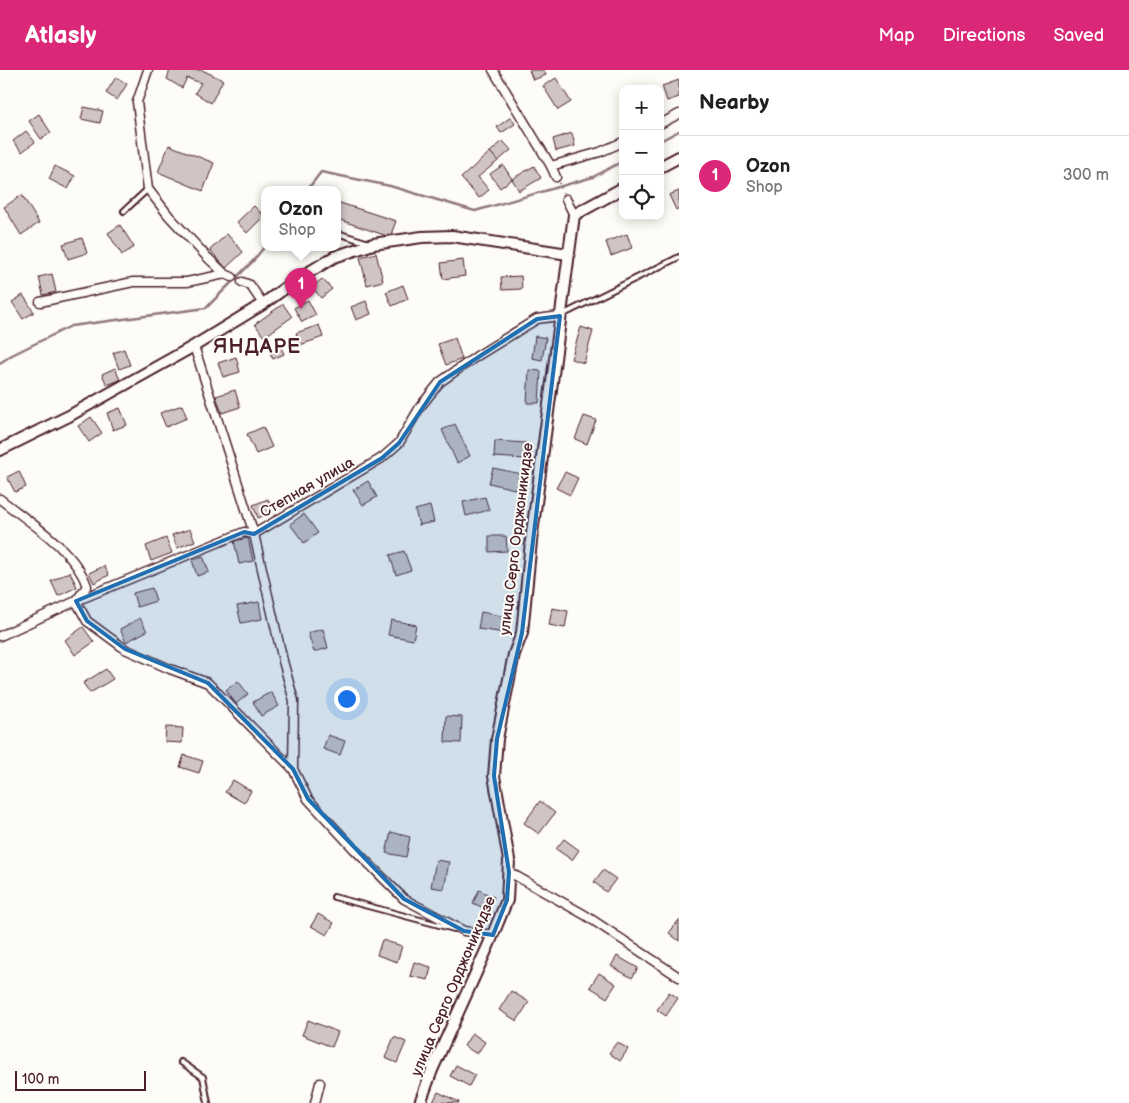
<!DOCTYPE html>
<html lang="en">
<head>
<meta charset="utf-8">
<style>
  body { margin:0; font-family:"Balsamiq Sans",sans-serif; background:#f6f6f6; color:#202124 }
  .controls { position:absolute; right:15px; top:15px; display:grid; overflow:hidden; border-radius:10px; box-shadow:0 2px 12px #0003 }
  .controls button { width:45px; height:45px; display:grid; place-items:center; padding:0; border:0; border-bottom:1px solid #e0e0e0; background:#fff; color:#202124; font:25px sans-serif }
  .scale { position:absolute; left:15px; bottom:12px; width:131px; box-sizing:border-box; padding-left:5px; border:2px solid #4a1f2b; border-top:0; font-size:14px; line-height:18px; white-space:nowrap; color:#4a1f2b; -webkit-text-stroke:4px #fdfcf7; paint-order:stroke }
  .you { position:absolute; left:346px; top:628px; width:18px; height:18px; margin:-12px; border:4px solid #fff; border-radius:50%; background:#1a73e8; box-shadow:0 0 0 8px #1a73e833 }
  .badge { display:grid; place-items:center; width:32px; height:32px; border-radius:50%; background:#db2777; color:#fff; font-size:16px; font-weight:700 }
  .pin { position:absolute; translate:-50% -41px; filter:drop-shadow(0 1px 2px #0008) }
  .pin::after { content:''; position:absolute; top:26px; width:18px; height:15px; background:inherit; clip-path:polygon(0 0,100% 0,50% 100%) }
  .popup { position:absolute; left:261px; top:116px; width:80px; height:65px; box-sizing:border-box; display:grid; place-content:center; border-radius:10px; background:#fff; filter:drop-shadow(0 1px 4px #0005); font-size:16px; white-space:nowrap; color:#757577 }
  .popup b { font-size:19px; color:#202124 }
  .popup::after { content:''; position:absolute; left:50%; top:100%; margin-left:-10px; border:10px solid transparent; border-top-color:#fff }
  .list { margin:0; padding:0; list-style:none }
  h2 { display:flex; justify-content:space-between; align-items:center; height:65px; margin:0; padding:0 20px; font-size:21px }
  h2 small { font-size:16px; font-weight:400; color:#757577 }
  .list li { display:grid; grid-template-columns:32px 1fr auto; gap:15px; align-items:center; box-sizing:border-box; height:80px; padding:0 20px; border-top:1px solid #e0e0e0 }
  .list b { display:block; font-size:19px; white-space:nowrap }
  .list p { margin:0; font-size:16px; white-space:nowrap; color:#757577 }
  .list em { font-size:16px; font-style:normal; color:#757577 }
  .icon { flex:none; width:28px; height:28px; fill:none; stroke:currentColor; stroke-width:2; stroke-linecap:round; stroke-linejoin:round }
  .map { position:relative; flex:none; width:679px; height:1033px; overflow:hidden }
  header { display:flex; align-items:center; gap:30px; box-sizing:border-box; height:70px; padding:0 25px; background:#db2777; color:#fff }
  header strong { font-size:24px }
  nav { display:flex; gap:28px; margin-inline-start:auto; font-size:18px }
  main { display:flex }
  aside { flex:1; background:#fff }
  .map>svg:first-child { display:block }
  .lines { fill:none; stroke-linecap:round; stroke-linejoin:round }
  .stream { stroke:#91777b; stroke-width:2.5 }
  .building { fill:#d0c5c4; stroke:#4a1f2b }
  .service-casing { stroke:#4a1f2b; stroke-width:8 }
  .minor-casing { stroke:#4a1f2b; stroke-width:11 }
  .tertiary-casing { stroke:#4a1f2b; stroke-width:14 }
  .path { stroke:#4a1f2b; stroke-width:2; stroke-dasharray:1 4; stroke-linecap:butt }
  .service { stroke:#fdfcf7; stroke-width:4 }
  .minor { stroke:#fdfcf7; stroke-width:8 }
  .tertiary { stroke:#fdfcf7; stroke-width:10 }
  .marked { fill:#1f6fb2; fill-opacity:0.2; stroke:#1f6fb2; stroke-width:4; stroke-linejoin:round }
  .labels { text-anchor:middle; stroke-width:4; stroke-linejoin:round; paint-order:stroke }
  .street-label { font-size:15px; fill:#4a1f2b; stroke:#fdfcf7 }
  .district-label { font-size:20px; font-weight:bold; letter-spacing:1px; fill:#4a1f2b; stroke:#fdfcf7 }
</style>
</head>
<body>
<header>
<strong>Atlasly</strong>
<nav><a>Map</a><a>Directions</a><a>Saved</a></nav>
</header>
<main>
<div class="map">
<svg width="679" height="1033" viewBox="0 0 679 1033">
  <rect width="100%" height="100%" fill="#fdfcf7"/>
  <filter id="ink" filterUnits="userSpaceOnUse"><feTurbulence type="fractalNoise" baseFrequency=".02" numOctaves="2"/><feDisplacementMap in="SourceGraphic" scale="10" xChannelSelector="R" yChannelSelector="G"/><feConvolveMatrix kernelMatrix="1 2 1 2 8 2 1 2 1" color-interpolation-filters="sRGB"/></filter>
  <g filter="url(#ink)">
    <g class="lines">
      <g class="stream">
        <path d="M660,71L679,61"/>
        <path d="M307,120L321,102L390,116L475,141L593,107L623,91"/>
        <path d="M0,293L12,285L71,256L206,238L253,191L265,176"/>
      </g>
    </g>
    <g class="building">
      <path d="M170,0H202L223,10L211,33L195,23L201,13L187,8L182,18L167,9Z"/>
      <path d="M529,0H544L546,5L533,10Z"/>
      <path d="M116,7L127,14L117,30L106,23Z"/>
      <path d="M556,8L571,32L558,40L543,16Z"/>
      <path d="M679,10V27L667,31L662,16Z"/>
      <path d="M84,37L103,41L100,53L81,49Z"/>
      <path d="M39,44L51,63L41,69L29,51Z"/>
      <path d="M511,47L515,54L501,63L497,57Z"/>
      <path d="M26,61L35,72L22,82L13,71Z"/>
      <path d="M572,63L575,76L556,81L553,69Z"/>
      <path d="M503,71L511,80L498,91L490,82Z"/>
      <path d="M169,75L214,93L203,121L158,102Z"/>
      <path d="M490,82L498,91L478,107L489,120L479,128L461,108Z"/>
      <path d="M503,95L512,109L500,118L490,104Z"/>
      <path d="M55,96L75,106L68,119L49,109Z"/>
      <path d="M534,96L541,108L519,121L512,109Z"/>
      <path d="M679,121V138L676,140L669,125Z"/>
      <path d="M22,125L39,153L21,165L4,137Z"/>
      <path d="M337,132L396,151L390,167L337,149Z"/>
      <path d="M254,136L264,146L247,163L237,152Z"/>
      <path d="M120,155L134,177L122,185L108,163Z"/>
      <path d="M227,164L243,182L226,198L210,180Z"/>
      <path d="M627,164L632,178L611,186L606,172Z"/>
      <path d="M82,168L87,183L68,189L63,174Z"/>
      <path d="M376,183L383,211L367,215L360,187Z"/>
      <path d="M463,190L465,206L443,209L441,193Z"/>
      <path d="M52,204L56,222L43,225L39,207Z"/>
      <path d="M521,206L522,219L502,220L501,207Z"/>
      <path d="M322,209L332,219L321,228L312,217Z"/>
      <path d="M403,215L408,229L392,236L386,222Z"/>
      <path d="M23,225L34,242L23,249L12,232Z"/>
      <path d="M308,230L316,245L302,252L294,238Z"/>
      <path d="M366,231L371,244L356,250L351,237Z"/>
      <path d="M283,234L292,247L264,267L255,254Z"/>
      <path d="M319,255L323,267L300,275L296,263Z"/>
      <path d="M581,257L593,261L584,293L571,289Z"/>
      <path d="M535,266L546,268L542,290L532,288Z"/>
      <path d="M455,268L462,289L446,295L438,274Z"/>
      <path d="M280,275L284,284L273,289L269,280Z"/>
      <path d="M124,279L130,295L119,299L113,283Z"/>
      <path d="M236,287L240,302L223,307L218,293Z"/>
      <path d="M115,298L120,310L107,315L102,304Z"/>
      <path d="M529,300L541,301L539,333H527Z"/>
      <path d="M235,320L240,337L222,343L216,326Z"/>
      <path d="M182,335L187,348L166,357L160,343Z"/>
      <path d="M120,338L127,355L113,360L107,343Z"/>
      <path d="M584,346L596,350L587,374L575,369Z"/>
      <path d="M91,347L102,363L89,372L78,356Z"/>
      <path d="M455,354L470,386L457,393L442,360Z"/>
      <path d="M263,357L272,377L256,384L247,364Z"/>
      <path d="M495,371L526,373L525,389L494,387Z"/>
      <path d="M493,398L526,405L523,421L489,413Z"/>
      <path d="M19,401L26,417L15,422L7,407Z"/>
      <path d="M565,402L578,408L570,425L556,418Z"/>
      <path d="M368,411L377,427L363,435L353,420Z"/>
      <path d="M485,427L489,440L466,446L463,432Z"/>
      <path d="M268,429L273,442L258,448L253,435Z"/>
      <path d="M430,436L434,452L419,455L415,440Z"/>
      <path d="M304,444L318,463L304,473L290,454Z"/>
      <path d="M190,459L195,471L177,478L172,465Z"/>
      <path d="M489,466H506L507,481L489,482Z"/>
      <path d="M166,468L172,483L151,491L146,476Z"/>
      <path d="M248,468L253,491L239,494L234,471Z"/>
      <path d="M404,481L411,500L396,505L390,485Z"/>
      <path d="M203,486L209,502L197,506L192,490Z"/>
      <path d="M104,496L109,505L94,513L89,503Z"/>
      <path d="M70,502L77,517L58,526L51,511Z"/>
      <path d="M152,518L156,531L137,537L133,523Z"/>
      <path d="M259,532L262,549L241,553L237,536Z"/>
      <path d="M552,538L568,541L565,558L549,555Z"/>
      <path d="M481,542L507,547L505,563L478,559Z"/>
      <path d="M140,548L147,561L126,572L120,559Z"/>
      <path d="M391,550L416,555L413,570L388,565Z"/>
      <path d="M83,557L94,572L75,585L65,570Z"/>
      <path d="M323,559L328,578L314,582L308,563Z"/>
      <path d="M106,599L113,609L90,623L83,613Z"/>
      <path d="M238,611L248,624L236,634L226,620Z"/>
      <path d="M271,622L279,636L261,646L253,632Z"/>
      <path d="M446,646L462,647L461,673L445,672Z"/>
      <path d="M166,657L183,658L182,673L165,672Z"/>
      <path d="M328,665L345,671L340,685L323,679Z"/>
      <path d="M184,685L203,691L199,703L180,697Z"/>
      <path d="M233,710L251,721L244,733L225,722Z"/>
      <path d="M540,731L555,743L539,764L524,753Z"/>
      <path d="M391,762L410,767L406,787L386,783Z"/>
      <path d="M564,769L579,780L572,790L556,779Z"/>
      <path d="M436,790L449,792L444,819L431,817Z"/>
      <path d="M603,800L616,809L606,822L594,812Z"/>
      <path d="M479,820L494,827L488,840L473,833Z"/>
      <path d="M318,844L334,853L327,865L311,856Z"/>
      <path d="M679,850V871L669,863Z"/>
      <path d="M382,870L402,876L397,892L377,885Z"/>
      <path d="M617,886L638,898L632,908L611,896Z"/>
      <path d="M414,892L431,897L428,910L410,906Z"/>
      <path d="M599,903L616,914L607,928L590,917Z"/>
      <path d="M511,921L529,932L517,951L499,940Z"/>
      <path d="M669,922L678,928L666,946L657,940Z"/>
      <path d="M308,950L338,962L332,977L302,965Z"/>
      <path d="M472,963L485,972L477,984L464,976Z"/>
      <path d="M394,967L406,972L397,993L385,988Z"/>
      <path d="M617,972L628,979L620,991L609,983Z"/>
      <path d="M456,995L475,1005L469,1016L450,1006Z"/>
      <path d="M438,1022L459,1032V1033L433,1032Z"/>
    </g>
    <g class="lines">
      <g class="service-casing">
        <g id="service">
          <path d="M124,141L148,119"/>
          <path d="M337,163L369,173"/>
          <path d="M562,245L679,187"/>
          <path d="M334,827L454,859"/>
          <path d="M181,992L203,1007L208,1033"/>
        </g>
      </g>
      <g class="minor-casing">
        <g id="minor">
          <path d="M148,0L137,32L148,119L169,146L207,187L225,204L232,207"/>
          <path d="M493,0L551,96L556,107"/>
          <path d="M660,54L679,44"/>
          <path d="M551,96L600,82L623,72"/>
          <path d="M566,129L574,145"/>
          <path d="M242,212L250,215L263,234"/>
          <path d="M40,232L133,212H187L225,204"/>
          <path d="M194,276L254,464L283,591L294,631L293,699L308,729L354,779L404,829L464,861L493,865"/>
          <path d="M0,429C29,452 75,480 87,516L76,531L87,551L125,579L170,599L208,613L293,699"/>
          <path d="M0,566L76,531L244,462L254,464L382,388L399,373L420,337L440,312L477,286L537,249L560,246"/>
          <path d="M509,802L585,845L679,907"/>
          <path d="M315,1033L320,1013"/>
        </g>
      </g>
      <g class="tertiary-casing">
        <g id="tertiary">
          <path d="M660,97L679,87"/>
          <path d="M0,380L69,346L194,276L263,234L296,210L334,187L373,174L422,167L452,166L568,184"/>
          <path d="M420,1033L432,1000L489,874L507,830L509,790L494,706L497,669L514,584L522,563L531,471L574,145L623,118"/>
        </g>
      </g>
      <path class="path" d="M559,113L563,123"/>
      <use href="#service" class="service"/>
      <use href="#minor" class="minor"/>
      <use href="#tertiary" class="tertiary"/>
    </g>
  </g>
  <path class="marked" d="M560,246L522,563L497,669L494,706L509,802L507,830L493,865L464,861L404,829L308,729L293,699L208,613L125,579L87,551L76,531L244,462L254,464L382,388L399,373L440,312L537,249Z"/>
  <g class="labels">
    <g class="street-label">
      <text transform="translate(307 417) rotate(-30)" y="5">Степная улица</text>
      <text transform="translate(516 469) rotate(-83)" y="5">улица Серго Орджоникидзе</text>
      <text transform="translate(453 916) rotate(-67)" y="5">улица Серго Орджоникидзе</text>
    </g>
    <g class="district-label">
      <text x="257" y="283">ЯНДАРЕ</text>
    </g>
  </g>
</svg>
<div class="controls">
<button>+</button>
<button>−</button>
<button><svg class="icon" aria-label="locate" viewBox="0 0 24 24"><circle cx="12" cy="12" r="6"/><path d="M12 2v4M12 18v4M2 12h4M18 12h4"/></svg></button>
</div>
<div class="scale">100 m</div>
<div class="you"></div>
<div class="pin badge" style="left:301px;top:239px">1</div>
<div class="popup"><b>Ozon</b>Shop</div>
</div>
<aside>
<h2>Nearby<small></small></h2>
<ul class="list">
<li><span class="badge">1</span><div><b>Ozon</b><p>Shop</p></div><em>300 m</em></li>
</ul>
</aside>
</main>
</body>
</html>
